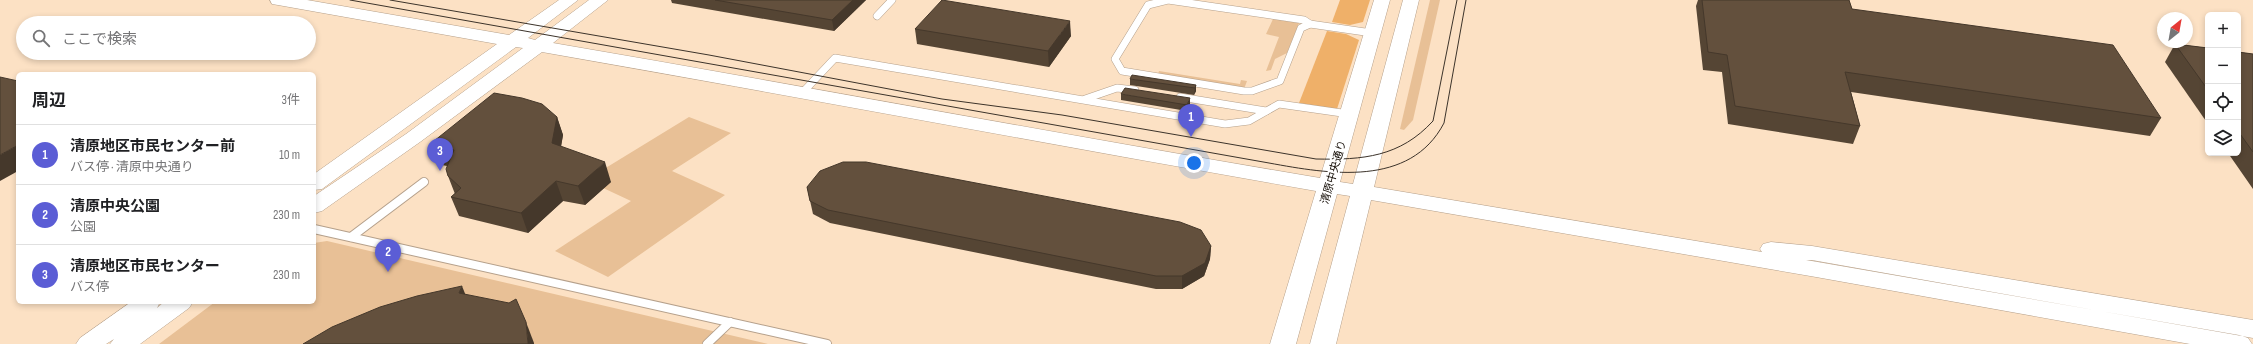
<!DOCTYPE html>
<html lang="ja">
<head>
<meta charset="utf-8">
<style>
  body { margin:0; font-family:"Sofia Sans Condensed","Noto Sans JP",sans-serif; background:#f6f6f6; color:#202124 }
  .controls { position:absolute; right:12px; top:12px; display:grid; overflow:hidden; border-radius:6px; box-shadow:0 2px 6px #0003 }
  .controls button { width:36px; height:36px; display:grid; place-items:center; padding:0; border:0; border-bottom:1px solid #e0e0e0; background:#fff; color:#202124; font:20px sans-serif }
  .compass { position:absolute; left:2157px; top:12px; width:36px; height:36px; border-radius:50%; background:#fff; box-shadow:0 2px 6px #0003; rotate:31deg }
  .you { position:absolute; left:1194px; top:163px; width:14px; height:14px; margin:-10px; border:3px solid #fff; border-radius:50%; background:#1a73e8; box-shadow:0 0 0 6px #1a73e833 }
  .badge { display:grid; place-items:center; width:26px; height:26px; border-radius:50%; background:#5b5dd5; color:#fff; font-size:13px; font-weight:700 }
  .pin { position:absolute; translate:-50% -33px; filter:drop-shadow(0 1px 2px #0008) }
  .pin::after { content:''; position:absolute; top:21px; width:14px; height:12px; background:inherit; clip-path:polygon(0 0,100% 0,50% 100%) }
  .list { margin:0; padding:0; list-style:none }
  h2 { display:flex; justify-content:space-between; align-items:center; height:52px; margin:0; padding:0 16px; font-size:17px }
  h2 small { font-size:13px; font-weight:400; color:#757577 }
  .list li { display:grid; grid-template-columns:26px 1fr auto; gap:12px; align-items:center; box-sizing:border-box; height:60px; padding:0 16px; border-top:1px solid #e0e0e0 }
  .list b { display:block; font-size:15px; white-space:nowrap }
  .list p { margin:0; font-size:13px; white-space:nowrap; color:#757577 }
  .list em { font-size:13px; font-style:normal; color:#757577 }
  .icon { flex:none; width:22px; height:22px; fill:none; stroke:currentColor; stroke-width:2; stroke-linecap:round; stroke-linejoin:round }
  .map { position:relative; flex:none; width:2253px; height:344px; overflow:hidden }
  .search { position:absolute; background:#fff; box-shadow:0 2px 6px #0003; left:16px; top:16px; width:300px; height:44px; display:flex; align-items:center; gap:10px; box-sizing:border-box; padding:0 14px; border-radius:22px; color:#757577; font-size:15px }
  .panel { position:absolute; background:#fff; box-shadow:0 2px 6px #0003; left:16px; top:72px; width:300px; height:232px; border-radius:6px }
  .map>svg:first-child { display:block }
  .built { fill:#fce1c4; fill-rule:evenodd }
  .green { fill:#e8c096 }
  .forest { fill:#efb069 }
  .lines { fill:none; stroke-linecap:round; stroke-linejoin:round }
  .service-far1-casing { stroke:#b5a08b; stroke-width:8 }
  .service-casing { stroke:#b5a08b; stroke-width:10 }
  .tertiary-casing { stroke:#b5a08b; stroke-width:1 }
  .service-far1 { stroke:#fff; stroke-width:7 }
  .service { stroke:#fff; stroke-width:8 }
  .tertiary { fill:#fff; fill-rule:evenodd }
  .tram { stroke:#3c332a; stroke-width:1 }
  .wall { fill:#554534 }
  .shaded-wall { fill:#45382b }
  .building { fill:#63503d; stroke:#45382b }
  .labels { text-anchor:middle; stroke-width:4; stroke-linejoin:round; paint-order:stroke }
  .street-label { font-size:11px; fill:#130c05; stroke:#fff }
</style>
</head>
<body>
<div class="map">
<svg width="2253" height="344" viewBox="0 0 2253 344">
  <rect width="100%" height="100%" fill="#feecda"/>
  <path class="built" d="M0,0H2253V344H0ZM2208,15H2238V153H2208ZM2163,18H2187V42H2163ZM23,23H309V53H23ZM18,74H314V302H18Z"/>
  <g class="green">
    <path d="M1430,0H1440L1413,120L1404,130L1400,129Z"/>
    <path d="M1273,19L1299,23L1287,53L1275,59L1271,70L1266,71L1279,37L1266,34Z"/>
    <path d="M1159,71L1240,84L1241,80L1247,81L1244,89L1158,74Z"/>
    <path d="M689,117L731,133L672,171L725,195L608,277L555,251L631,201L586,180Z"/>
    <path d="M327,241L768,344H159L215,302H314V243Z"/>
  </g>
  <g class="forest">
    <path d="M1340,0H1370L1363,22L1350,25L1332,22Z"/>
    <path d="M1327,31L1346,34L1359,40L1337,109L1299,103Z"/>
  </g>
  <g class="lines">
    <g class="service-far1-casing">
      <g id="service-far1">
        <path d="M1168,0L1304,20L1310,24L1301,28L1280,81L1252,91H1244L1122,71L1115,59L1148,5Z"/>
        <path d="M877,16L892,0"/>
        <path d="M1310,24L1372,33"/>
        <path d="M803,92L835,58L1225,124L1249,121L1279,104L1349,114"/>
        <path d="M1180,97L1266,111"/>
        <path d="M1085,99L1117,88L1135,90"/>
      </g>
    </g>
    <g class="service-casing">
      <g id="service">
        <path d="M314,229L827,344"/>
        <path d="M351,237L424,182"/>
        <path d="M707,344L730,322"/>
      </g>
    </g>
    <g class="tertiary-casing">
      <g id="tertiary">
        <path d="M270,0H307L509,35L559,0H578L528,38L535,40L589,0H608L553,43C809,87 1064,135 1320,178L1374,0H1390L1340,182L1353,184L1403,0H1419L1374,187L1762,252L1760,249L1763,244L1771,242L1812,246L2253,320V338L1812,260H1806L2239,335L2248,338L2252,344H2190L1816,277L1371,200L1336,344H1310L1350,196L1337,194L1296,344H1270L1316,191C1058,146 800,97 542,52L420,142L322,211L314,213V196L406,134L523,48L516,47L322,189L314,190V174L497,44L278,5L272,4Z"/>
        <path d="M131,302H160L157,308L164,302H193L189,308L140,344H110L114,339L106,344H76L80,338Z"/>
      </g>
    </g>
    <use href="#service-far1" class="service-far1"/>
    <use href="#service" class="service"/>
    <use href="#tertiary" class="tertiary"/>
    <g class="tram">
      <path d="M350,0L1269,163C1329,174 1410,188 1444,123L1466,0"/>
      <path d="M390,0L709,55L942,99L1062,115L1316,159C1363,160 1400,157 1433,121L1457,0"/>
    </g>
  </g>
  <g class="wall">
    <path d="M671,0H866L834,31L672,3Z"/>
    <path d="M1698,0H1849L1852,9L2161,118L2150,136L1851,92L1860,126L1853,144L1728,124L1722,72L1703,70L1696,6Z"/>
    <path d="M915,29L1071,36L1049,67L917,44Z"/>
    <path d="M2175,44L2208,48V124L2165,62Z"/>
    <path d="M2238,52L2253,54V189L2228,153H2238Z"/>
    <path d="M1130,79L1196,85V91L1194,95L1130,85Z"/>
    <path d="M1121,94L1190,104L1187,111L1121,100Z"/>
    <path d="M557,117L563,135L561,147L611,182L585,205L563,201L528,233L459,216L451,197L455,194L448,176L447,166L437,164L429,145Z"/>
    <path d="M807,187L1211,246L1210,259L1204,276L1182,289H1156L830,223L813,214Z"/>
  </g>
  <g class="shaded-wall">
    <path d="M853,0H866L834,31L832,20Z"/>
    <path d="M1070,21L1071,36L1049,67L1048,51Z"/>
    <path d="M1196,85V91L1194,95L1195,88Z"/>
    <path d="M1190,98V104L1187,111V105Z"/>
    <path d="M557,117L563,135L558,162L552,143Z"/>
    <path d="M18,145V171L0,181V155Z"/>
    <path d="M605,162L611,182L585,205L578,186Z"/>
    <path d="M556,181L563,201L528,233L521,213Z"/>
    <path d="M1211,246L1210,259L1204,276L1182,289V276Z"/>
    <path d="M462,286L470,306L459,293Z"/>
    <path d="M526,322L534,343V344H528Z"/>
  </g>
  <g class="building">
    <path d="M715,0H853L832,20Z"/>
    <path d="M942,0L1070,21L1048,51L915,29Z"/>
    <path d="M1702,0H1849L1852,9L2113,45L2161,118L1845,72L1860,126L1735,106L1727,55L1708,52Z"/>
    <path d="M2175,44L2208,48V90Z"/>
    <path d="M2238,52L2253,54V152L2238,131Z"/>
    <path d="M1132,75L1196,85L1195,88L1130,79Z"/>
    <path d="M0,77L18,81V145L0,155Z"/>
    <path d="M1125,88L1190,98L1187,105L1121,94Z"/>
    <path d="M494,93L522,98L542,104L557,117L552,143L605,162L578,186L556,181L521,213L451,197L461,188L448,176L446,169L454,150L429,145Z"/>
    <path d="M843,162H866L1180,222L1201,230L1211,246L1205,263L1182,276H1156L828,210L810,201L807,187L820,171Z"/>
    <path d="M462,286L459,293L509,303L516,299L526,322L528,344H303L332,327L380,307L417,296Z"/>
  </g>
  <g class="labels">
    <g class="street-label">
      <text transform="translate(1333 172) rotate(-74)" y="4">清原中央通り</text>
    </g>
  </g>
</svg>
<div class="controls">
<button>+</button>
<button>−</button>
<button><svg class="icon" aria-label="locate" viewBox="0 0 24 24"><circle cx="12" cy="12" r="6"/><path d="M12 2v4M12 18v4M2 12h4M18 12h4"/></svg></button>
<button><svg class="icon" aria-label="layers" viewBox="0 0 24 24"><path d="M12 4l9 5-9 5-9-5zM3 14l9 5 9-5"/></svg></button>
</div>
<svg class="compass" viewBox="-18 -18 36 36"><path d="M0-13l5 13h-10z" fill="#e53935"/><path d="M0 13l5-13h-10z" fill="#757577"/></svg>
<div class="you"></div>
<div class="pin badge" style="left:1191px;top:137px">1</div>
<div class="pin badge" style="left:388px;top:272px">2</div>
<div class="pin badge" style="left:440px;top:171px">3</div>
<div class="search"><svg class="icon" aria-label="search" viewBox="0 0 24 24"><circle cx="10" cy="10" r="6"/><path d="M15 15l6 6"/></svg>ここで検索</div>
<section class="panel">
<h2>周辺<small>3件</small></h2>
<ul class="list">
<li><span class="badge">1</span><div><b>清原地区市民センター前</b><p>バス停 · 清原中央通り</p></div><em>10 m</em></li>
<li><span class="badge">2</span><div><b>清原中央公園</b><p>公園</p></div><em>230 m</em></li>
<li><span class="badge">3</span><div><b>清原地区市民センター</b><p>バス停</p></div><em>230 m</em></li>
</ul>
</section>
</div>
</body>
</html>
